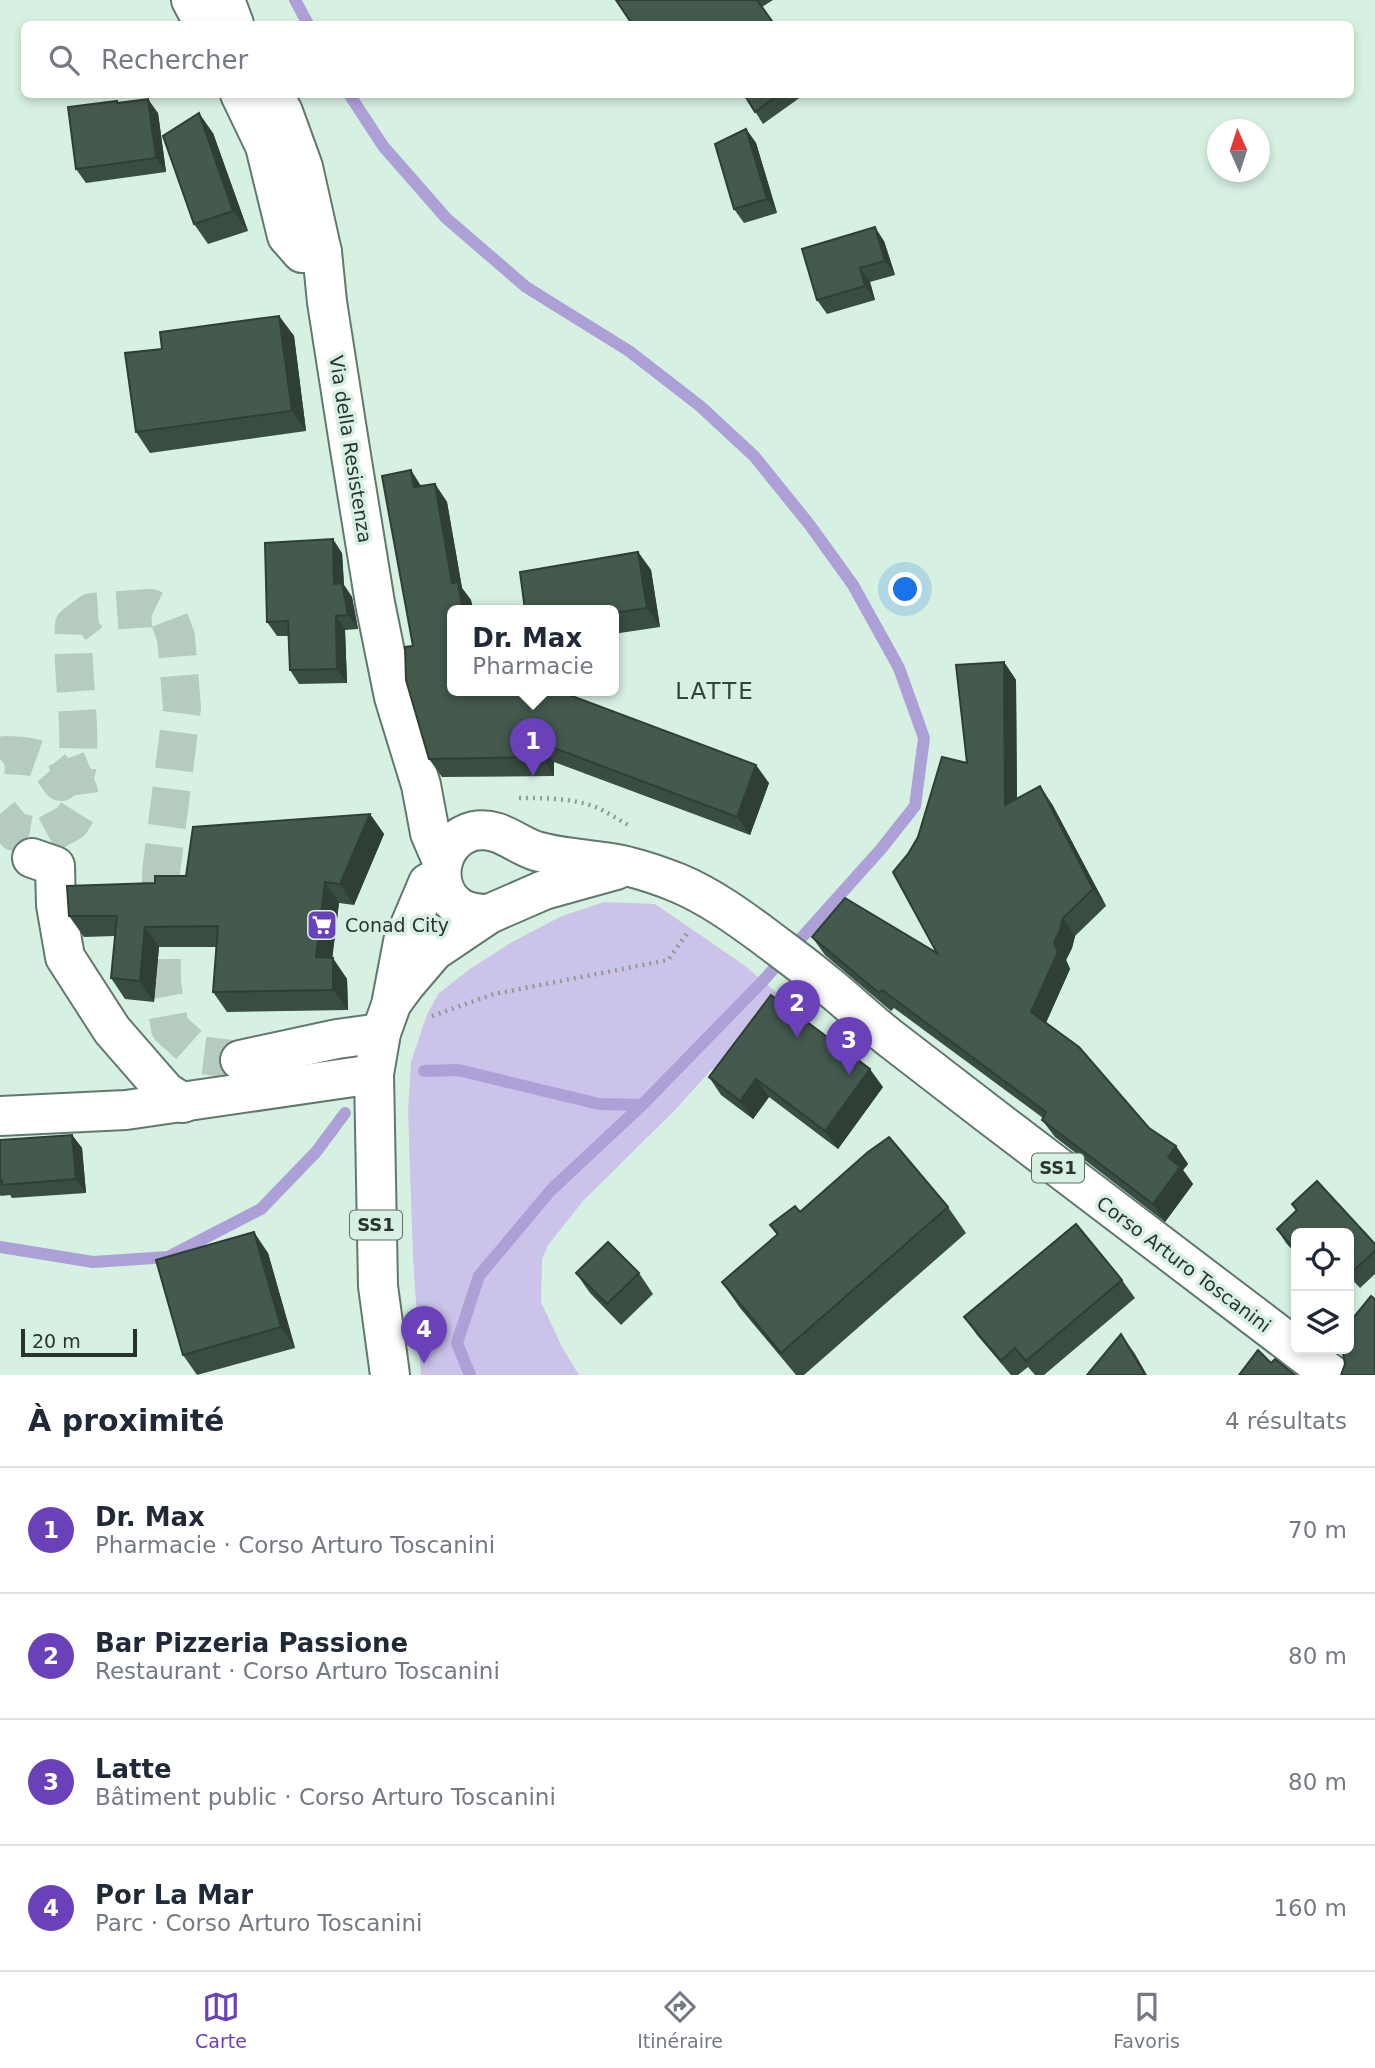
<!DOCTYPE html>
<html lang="fr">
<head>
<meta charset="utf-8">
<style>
  body { margin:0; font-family:"DejaVu Sans",sans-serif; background:#f2f2f3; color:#1f2937 }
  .controls { position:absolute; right:21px; bottom:21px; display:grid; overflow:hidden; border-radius:10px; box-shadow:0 4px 10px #0003 }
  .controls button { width:63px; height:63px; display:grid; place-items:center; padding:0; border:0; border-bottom:2px solid #e0e1e3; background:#fff; color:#1f2937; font:35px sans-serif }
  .compass { position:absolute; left:1207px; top:119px; width:63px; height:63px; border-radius:50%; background:#fff; box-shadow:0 4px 10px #0003; rotate:357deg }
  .scale { position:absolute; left:21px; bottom:18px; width:116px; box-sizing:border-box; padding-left:7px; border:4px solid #2a342e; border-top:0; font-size:19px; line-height:24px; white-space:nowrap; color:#2a342e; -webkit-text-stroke:5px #d6f1e2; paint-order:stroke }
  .you { position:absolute; left:906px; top:590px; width:24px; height:24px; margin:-18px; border:5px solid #fff; border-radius:50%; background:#1a73e8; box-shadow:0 0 0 10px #1a73e833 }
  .badge { display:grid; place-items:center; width:46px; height:46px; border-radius:50%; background:#6b41b9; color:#fff; font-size:23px; font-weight:700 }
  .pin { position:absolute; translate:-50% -58px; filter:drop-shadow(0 2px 4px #0008) }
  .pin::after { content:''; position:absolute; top:37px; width:24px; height:21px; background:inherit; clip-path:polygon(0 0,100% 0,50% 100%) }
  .popup { position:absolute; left:447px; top:605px; width:172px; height:91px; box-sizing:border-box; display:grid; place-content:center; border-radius:10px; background:#fff; filter:drop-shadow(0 2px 5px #0005); font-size:23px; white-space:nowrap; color:#747a83 }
  .popup b { font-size:26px; color:#1f2937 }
  .popup::after { content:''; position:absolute; left:50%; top:100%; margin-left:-14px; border:14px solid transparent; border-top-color:#fff }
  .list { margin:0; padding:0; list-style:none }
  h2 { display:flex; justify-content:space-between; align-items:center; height:91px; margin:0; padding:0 28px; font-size:30px }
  h2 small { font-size:23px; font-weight:400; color:#747a83 }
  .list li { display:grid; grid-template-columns:46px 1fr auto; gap:21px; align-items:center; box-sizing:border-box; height:126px; padding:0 28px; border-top:2px solid #e0e1e3 }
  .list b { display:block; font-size:26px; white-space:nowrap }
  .list p { margin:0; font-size:23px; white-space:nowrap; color:#747a83 }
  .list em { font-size:23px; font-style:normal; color:#747a83 }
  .icon { flex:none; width:38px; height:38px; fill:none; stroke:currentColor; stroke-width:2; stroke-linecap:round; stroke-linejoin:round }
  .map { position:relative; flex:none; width:1375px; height:1375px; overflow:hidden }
  .search { position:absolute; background:#fff; box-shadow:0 4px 10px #0003; left:21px; right:21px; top:21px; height:77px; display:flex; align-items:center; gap:18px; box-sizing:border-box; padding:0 24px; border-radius:10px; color:#747a83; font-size:26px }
  .sheet { height:595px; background:#fff }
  nav { display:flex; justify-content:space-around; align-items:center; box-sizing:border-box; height:98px; border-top:2px solid #e0e1e3; background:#fff; font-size:19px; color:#747a83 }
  nav a { display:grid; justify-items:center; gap:4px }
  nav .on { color:#6b41b9 }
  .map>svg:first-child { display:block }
  .green { fill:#cbc3e9 }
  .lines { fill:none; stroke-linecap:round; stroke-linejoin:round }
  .stream { stroke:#ada0d7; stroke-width:12 }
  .minor-tunnel { stroke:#b4cbbe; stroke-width:38; stroke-dasharray:38 19; stroke-linecap:butt }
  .minor-casing { stroke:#61796c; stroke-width:42 }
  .major-casing { stroke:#61796c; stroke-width:42 }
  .path { stroke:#8a9e93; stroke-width:4.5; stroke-dasharray:2 5; stroke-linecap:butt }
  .minor { stroke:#fff; stroke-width:38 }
  .major { stroke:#fff; stroke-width:38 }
  .wall { fill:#3a4d42 }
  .shaded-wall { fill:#2f3f36 }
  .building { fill:#435a4d; stroke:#2f3f36; stroke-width:2 }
  .labels { text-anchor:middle; stroke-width:7; stroke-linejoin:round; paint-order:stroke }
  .shield { fill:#d6f1e2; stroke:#5e6d64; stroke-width:2 }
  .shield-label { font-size:18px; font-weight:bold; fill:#2a342e }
  .street-label { font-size:19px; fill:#2a342e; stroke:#d6f1e2 }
  .poi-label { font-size:19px; fill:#2a342e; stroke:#d6f1e2; text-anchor:start }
  .quarter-label { font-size:23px; letter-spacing:2px; fill:#30463a; stroke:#d6f1e2 }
</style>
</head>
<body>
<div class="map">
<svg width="1375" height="1375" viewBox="0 0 1375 1375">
  <rect width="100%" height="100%" fill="#d6f1e2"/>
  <path class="green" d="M604,902L655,904L744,965L785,1000L720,1075L712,1069L674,1111L583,1201L548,1245L542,1260L541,1302L562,1347L579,1375H421L413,1258L408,1111L411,1062L426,1017L438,994L470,969L512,942L562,916Z"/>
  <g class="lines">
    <g class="stream">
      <path d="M295,0L308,24"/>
      <path d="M349,94L383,146L446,218L526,287L629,351L700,406L754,456L809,524L853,585L899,668L924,738L915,806L881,849L761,983L642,1105L551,1190L479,1276L457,1343L470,1375"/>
      <path d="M424,1071L458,1070L599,1104L642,1105"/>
      <path d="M0,1247L93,1262L168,1257L261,1209L316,1152L345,1113"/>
    </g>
    <g class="minor-tunnel">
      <path d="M0,759L5,755C35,756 44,756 61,782L77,769C82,721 71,673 74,625L91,612L151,608L168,616L176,637L182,707L161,872L162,984L170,1028L200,1055L240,1060"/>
      <path d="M0,814L15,832L43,837L71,822L81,806L79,792L65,756L62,754"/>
    </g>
    <g class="minor-casing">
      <g id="minor">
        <path d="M191,0L204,24"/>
        <path d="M225,0L234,24"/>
        <path d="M240,94L265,146L287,236L302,253L322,252"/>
        <path d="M273,94L283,112L303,167L322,252L327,302L349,443L375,603L394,697L421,785L430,833L442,861"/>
        <path d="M32,858L55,866L56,905L65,957L112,1030L166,1092L183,1103"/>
        <path d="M240,1060L337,1039L381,1033"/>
        <path d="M0,1116L126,1110L374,1074"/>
      </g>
    </g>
    <g class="major-casing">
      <g id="major">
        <path d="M489,914C480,914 471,913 462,909C429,890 438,839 474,831C498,826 515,844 536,851C567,860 600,859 630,867C646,871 663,877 678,883C709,896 737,916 764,936C785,952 806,967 826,984C850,1003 871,1024 895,1042C1028,1145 1162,1247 1296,1348"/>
        <path d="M394,1000L405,985L434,951L489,914L544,890L616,870"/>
        <path d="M1297,1349L1332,1375"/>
        <path d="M390,1375L378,1286L374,1074L381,1033L391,1005L403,942L428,883L441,876"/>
      </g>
    </g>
    <g class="path">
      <path d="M519,798C545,798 573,798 598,808C608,813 618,819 628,825"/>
      <path d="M432,1016L494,994L668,960L688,932"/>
    </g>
    <use href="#minor" class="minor"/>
    <use href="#major" class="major"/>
  </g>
  <g class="wall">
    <path d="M616,0H773L762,7Z"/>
    <path d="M744,94H805L763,124Z"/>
    <path d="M117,101L118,103L158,113L166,172L86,183L76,169Z"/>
    <path d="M746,129L756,143L777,213L744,223L734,209Z"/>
    <path d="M213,133L248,231L208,244L194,224Z"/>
    <path d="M884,241L895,275L870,282L875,300L827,314L817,300Z"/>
    <path d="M279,316L294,336L306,431L150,453L136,432L162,349Z"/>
    <path d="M435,484L447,502L462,588L471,600L473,610H452V690L769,783L750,835L554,762V776L442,777L429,759L422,486Z"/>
    <path d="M638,552L651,570L660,627L613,634V610Z"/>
    <path d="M342,553L344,585L352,597L358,629L345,630L347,683L299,684L290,670L288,636H277L267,622Z"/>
    <path d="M1004,662L1016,680L1017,799L1052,804L1106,906L1075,936L1072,948L1066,960L1070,969L1046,1023L1149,1128L1176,1146L1188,1164L1183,1170L1193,1184L1165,1222L1055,1137L1042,1120L1043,1118L894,1008L891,1011L825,955L812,937L937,953L908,854L967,763Z"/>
    <path d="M370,814L384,834L354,905L339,903L332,958L347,979L348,1010L227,1012L213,992L216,947H159L154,1002L125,999L111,978L115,936L84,937L69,916L155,883L186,876Z"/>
    <path d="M709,1077L883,1087L838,1149L769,1097L753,1119L721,1095Z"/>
    <path d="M72,1135L82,1148L86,1193L12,1198L10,1195L1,1196L0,1195V1140Z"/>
    <path d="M1292,1204L1375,1244V1274L1360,1288L1349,1276V1233H1296V1254L1286,1243L1277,1229L1296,1211Z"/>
    <path d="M948,1207L966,1233L804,1375H796L740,1308L722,1282L777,1235L770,1225L800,1212Z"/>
    <path d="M268,1253L295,1348L197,1375L183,1355Z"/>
    <path d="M576,1273H639L653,1294L621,1325L590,1293Z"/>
    <path d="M1122,1280L1135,1298L1044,1375H1035L1028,1367L1018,1375H1011L977,1335L964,1317Z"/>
  </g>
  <g class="shaded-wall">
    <path d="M148,99L158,113L166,172L156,158Z"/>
    <path d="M199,113L213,133L248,231L233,211Z"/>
    <path d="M746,129L756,143L777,213L767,199Z"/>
    <path d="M875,227L884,241L895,275L885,261Z"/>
    <path d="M860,268L870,282L875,300L865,286Z"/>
    <path d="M279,316L294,336L306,431L292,411Z"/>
    <path d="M411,470L423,489L414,487Z"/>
    <path d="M435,484L447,502L462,588L471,600L473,610H463L452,583Z"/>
    <path d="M333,539L342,553L344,585L352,597L358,629L348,615L334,584Z"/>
    <path d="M638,552L651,570L660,627L647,608Z"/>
    <path d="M336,616L345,630L347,683L337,669Z"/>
    <path d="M1004,662L1016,680L1017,823L1005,805Z"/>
    <path d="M541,743L554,762V776L542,757Z"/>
    <path d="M756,765L769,783L750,835L737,817Z"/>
    <path d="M1040,786L1052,804L1106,906L1093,889Z"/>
    <path d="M370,814L384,834L354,905L340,884Z"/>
    <path d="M325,882L339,903L330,977L316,957Z"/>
    <path d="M1063,918L1075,936L1072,948L1066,960L1070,969L1043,1029L1031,1012Z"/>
    <path d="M145,927L159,947L154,1002L140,981Z"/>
    <path d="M333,958L347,979L348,1010L333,990Z"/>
    <path d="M870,1069L883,1087L838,1149L825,1131Z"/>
    <path d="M756,1079L769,1097L753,1119L740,1101Z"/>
    <path d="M72,1135L82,1148L86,1193L76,1179Z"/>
    <path d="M1176,1146L1188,1164L1183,1170L1193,1184L1165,1222L1153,1204L1168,1157Z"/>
    <path d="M254,1232L268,1253L295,1348L281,1327Z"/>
    <path d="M1121,1334L1135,1354L1147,1375H1145Z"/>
  </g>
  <g class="building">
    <path d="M616,0H757L774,24H632Z"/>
    <path d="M744,94H780L755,112Z"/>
    <path d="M148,99L156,158L76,169L68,107L117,101V103Z"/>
    <path d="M199,113L233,211L194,224L163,136Z"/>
    <path d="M746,129L767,199L734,209L715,144Z"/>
    <path d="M875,227L885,261L860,268L865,286L817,300L802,249Z"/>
    <path d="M279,316L292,411L136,432L125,353L162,349L160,332Z"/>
    <path d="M411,470L414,487L435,484L452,583L458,582L463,610H452V690H556L756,765L737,817L541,743L542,757L429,759L406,680L405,647L413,646L382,476Z"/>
    <path d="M333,539L334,584L342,583L348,615L336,616L337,669L290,670L288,621L267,622L265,543Z"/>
    <path d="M638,552L647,608L613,613V610H525L520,572Z"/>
    <path d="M1004,662L1005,805L1040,786L1093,889L1063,918L1060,930L1054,942L1058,952L1031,1012L1079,1047L1149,1128L1176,1146L1168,1157L1180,1167L1153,1204L1042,1120L1046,1112L882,990L879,993L812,937L845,898L937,953L893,872L908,854L918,837L942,757L967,763L956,665Z"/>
    <path d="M370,814L340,884L325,882L316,957L333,958V990L213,992L218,926L145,927L140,981L111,978L117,916H69L67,886L155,883V876H186L193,827Z"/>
    <path d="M771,995L870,1069L825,1131L756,1079L740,1101L709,1077Z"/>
    <path d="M72,1135L76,1179L2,1185V1181L0,1182V1140Z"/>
    <path d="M889,1137L948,1207L781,1353L722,1282L778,1234L770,1225L795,1206L800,1212L868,1152Z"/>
    <path d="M1317,1181L1375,1244V1251L1350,1274L1349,1272V1233H1296V1251L1277,1229L1297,1210L1292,1204Z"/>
    <path d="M1076,1224L1122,1280L1026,1361L1015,1348L1001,1361L964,1317Z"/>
    <path d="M254,1232L281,1327L183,1355L156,1260Z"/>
    <path d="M608,1242L639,1273L607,1304L576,1273Z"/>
    <path d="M1371,1296L1375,1299V1375H1341L1345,1364L1343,1353L1339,1349H1349V1323Z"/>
    <path d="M1121,1334L1145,1375H1087Z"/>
    <path d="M1258,1350L1271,1363L1275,1359L1295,1375H1239Z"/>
  </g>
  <defs>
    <g id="supermarket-square" transform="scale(1.575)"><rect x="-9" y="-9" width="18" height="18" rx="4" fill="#6b41b9" stroke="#d6f1e2"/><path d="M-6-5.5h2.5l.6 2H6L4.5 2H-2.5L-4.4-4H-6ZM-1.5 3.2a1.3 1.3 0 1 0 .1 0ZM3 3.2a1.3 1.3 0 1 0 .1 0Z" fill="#fff"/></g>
  </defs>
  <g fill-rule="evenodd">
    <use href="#supermarket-square" x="322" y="925"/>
  </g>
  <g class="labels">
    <g class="shield">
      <rect x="1032" y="1153.5" width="52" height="29" rx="5"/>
      <rect x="350" y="1210.5" width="52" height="29" rx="5"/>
    </g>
    <g class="shield-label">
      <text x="1058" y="1174">SS1</text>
      <text x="376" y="1231">SS1</text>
    </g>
    <g class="street-label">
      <text transform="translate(351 449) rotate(81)" y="7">Via della Resistenza</text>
      <text transform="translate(1184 1264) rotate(37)" y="7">Corso Arturo Toscanini</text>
    </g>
    <g class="poi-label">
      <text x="345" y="932">Conad City</text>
    </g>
    <g class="quarter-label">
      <text x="715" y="699">LATTE</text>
    </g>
  </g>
</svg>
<div class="controls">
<button><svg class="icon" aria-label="locate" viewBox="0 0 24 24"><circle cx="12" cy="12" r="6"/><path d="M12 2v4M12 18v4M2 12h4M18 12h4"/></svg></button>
<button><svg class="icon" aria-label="layers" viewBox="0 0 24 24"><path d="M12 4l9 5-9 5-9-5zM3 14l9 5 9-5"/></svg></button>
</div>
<svg class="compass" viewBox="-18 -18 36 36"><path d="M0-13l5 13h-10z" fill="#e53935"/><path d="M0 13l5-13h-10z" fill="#747a83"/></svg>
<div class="scale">20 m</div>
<div class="you"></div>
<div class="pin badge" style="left:533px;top:776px">1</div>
<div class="popup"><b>Dr. Max</b>Pharmacie</div>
<div class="pin badge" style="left:797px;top:1038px">2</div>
<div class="pin badge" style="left:849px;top:1075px">3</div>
<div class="pin badge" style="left:424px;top:1364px">4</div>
<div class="search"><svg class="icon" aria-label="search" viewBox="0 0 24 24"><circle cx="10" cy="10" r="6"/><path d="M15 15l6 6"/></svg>Rechercher</div>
</div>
<section class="sheet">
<h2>À proximité<small>4 résultats</small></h2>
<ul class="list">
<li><span class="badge">1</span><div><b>Dr. Max</b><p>Pharmacie · Corso Arturo Toscanini</p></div><em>70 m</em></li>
<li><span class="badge">2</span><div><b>Bar Pizzeria Passione</b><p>Restaurant · Corso Arturo Toscanini</p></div><em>80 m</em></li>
<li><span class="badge">3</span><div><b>Latte</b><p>Bâtiment public · Corso Arturo Toscanini</p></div><em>80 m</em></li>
<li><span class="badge">4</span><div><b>Por La Mar</b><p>Parc · Corso Arturo Toscanini</p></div><em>160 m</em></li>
</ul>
</section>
<nav>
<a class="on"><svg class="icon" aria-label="map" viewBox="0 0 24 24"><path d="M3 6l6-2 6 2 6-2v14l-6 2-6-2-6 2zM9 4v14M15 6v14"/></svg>Carte</a>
<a><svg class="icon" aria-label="directions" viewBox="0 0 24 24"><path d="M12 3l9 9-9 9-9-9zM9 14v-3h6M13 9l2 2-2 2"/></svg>Itinéraire</a>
<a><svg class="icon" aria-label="saved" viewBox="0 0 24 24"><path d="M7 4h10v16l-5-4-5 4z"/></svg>Favoris</a>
</nav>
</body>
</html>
